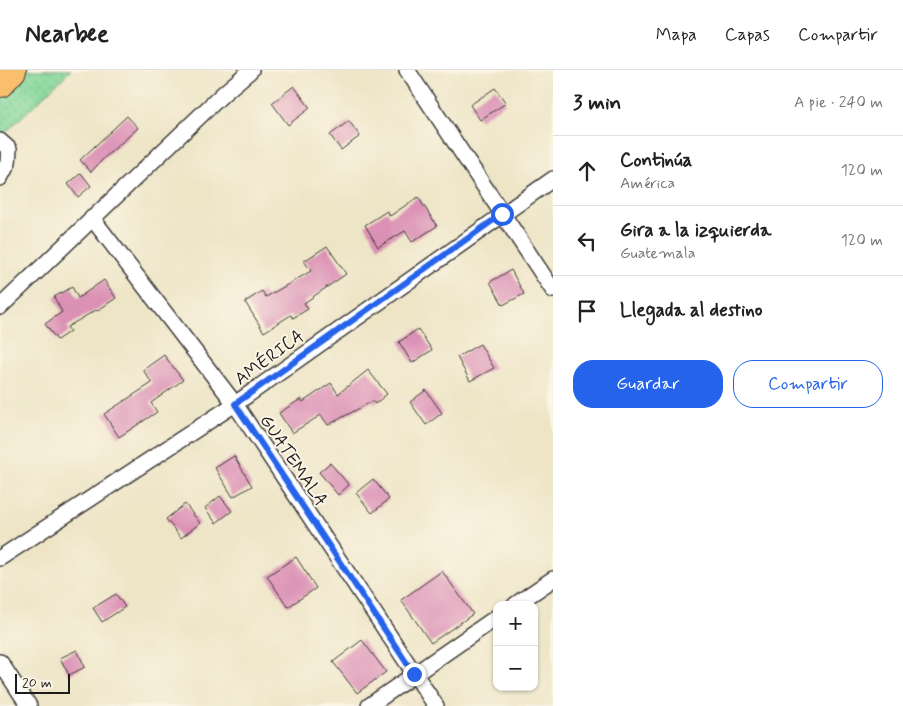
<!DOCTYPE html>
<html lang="es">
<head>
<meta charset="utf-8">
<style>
  body { margin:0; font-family:Mynerve,sans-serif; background:#f2f2f2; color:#222 }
  .controls { position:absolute; right:15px; bottom:15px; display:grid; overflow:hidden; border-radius:10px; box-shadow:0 1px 4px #0004 }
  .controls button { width:45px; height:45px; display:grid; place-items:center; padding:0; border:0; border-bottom:1px solid #e0e0e0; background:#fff; color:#222; font:25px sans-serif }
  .scale { position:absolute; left:15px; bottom:12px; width:55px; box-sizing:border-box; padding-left:5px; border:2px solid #1c1c1c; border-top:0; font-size:14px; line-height:18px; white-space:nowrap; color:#1c1c1c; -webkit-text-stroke:4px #fcf5e5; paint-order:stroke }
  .stop { position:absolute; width:15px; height:15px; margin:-11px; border:4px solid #2563eb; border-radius:50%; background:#fff }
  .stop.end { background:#2563eb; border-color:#fff; box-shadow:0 1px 5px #0008 }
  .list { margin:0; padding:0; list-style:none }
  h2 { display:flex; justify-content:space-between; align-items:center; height:65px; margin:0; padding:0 20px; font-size:21px }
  h2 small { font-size:16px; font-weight:400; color:#767676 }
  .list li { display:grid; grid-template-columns:32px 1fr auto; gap:15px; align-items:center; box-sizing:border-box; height:70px; padding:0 20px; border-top:1px solid #e0e0e0 }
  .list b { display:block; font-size:19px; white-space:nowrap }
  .list p { margin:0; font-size:16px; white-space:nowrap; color:#767676 }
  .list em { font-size:16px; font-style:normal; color:#767676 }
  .actions { display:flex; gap:10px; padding:15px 20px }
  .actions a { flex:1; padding:11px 0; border:1px solid #2563eb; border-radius:20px; text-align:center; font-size:18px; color:#2563eb }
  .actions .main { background:#2563eb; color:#fff }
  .icon { flex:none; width:28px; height:28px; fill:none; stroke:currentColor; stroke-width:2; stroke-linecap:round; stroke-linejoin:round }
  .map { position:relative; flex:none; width:553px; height:636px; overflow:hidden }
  header { display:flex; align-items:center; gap:30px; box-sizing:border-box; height:70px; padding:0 25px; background:#fff; border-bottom:1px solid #e0e0e0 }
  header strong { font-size:24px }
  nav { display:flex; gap:28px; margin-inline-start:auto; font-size:18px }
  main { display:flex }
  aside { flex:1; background:#fff }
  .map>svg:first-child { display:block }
  .grass { fill:url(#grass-dots); stroke:#4f7a5b }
  .building { fill:#db91b5 }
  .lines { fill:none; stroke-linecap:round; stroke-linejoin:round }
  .street-casing { stroke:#3c3a36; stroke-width:18 }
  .highway-casing { stroke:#3c3a36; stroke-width:30 }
  .street { stroke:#fff; stroke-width:15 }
  .highway { stroke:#f9bf6d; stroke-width:28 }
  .route { stroke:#2563eb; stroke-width:6 }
  .labels { text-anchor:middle; stroke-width:4; stroke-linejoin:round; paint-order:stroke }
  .street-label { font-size:18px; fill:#1c1c1c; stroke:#fcf5e5 }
</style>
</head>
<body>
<header>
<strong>Nearbee</strong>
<nav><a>Mapa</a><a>Capas</a><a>Compartir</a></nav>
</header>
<main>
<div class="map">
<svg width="553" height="636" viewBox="0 0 553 636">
  <defs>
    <pattern id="grass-dots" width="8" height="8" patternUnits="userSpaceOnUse" patternTransform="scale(1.25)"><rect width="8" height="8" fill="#82d79a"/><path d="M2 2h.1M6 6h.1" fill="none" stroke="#70b884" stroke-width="1.8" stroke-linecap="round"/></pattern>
  </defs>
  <rect width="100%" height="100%" fill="#fcf5e5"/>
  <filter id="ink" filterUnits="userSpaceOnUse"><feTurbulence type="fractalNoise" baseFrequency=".02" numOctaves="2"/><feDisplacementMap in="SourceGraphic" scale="10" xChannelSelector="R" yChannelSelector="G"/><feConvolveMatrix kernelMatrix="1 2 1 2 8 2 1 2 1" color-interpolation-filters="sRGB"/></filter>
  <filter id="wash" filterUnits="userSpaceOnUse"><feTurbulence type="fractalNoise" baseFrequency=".0096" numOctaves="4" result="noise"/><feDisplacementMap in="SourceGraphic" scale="20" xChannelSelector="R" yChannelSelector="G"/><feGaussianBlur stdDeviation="1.12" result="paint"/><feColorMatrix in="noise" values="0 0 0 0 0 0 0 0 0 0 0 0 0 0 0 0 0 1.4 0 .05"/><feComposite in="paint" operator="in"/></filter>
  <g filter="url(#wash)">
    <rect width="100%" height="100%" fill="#eee5c7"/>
    <path class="grass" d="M0,0H71L0,68Z"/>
    <g id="blocks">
      <g class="building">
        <path d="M294,16L310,38L288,55L272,33Z"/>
        <path d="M495,18L506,33L480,50L470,35Z"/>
        <path d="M127,46L138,58L104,88L91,102L80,90Z"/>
        <path d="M349,51L360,66L341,80L330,65Z"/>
        <path d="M81,103L91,116L78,127L68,114Z"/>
        <path d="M418,127L437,156L412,172L405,161L378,177L365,155L387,141L390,146Z"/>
        <path d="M327,176L346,204L304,233L308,239L293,248L291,245L264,262L245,232L262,221L266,227L311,201L304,191Z"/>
        <path d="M511,200L524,224L503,235L490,212Z"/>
        <path d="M104,210L116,228L97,241L96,240L67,257L70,261L57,270L45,254L62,242L54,227L72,217L78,228Z"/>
        <path d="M418,259L432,280L412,293L399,272Z"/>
        <path d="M480,274L494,298L470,311L457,287Z"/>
        <path d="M164,285L183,310L151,333L157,342L119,367L104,344L152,313L143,300Z"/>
        <path d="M368,300L387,324L375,334L373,331L328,355L321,345L292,363L279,343L301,329L303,332L331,313L338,324Z"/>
        <path d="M426,320L442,343L426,355L410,332Z"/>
        <path d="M234,386L252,416L233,427L215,398Z"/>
        <path d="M330,393L349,415L338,425L319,402Z"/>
        <path d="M373,409L389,429L372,443L356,423Z"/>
        <path d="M220,426L232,441L216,453L205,438Z"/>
        <path d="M185,434L200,453L181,468L166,449Z"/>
        <path d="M296,487L316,518L288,537L267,506Z"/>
        <path d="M442,501L473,544L431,573L401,530Z"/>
        <path d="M116,524L125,537L102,552L93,538Z"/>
        <path d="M362,570L386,602L357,623L333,592Z"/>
        <path d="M77,580L85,597L69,605L60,588Z"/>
      </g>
    </g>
  </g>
  <g filter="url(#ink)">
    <use href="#blocks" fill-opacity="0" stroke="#3c3a36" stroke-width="1"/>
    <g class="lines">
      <g class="street-casing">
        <g id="street">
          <path d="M407,0L553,220"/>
          <path d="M0,71L9,79L8,93L0,108"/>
          <path d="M92,148L235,334L436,636"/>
          <path d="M0,237L224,23L251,0"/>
          <path d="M0,488L235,334L553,109"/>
          <path d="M515,535L553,509"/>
          <path d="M0,592L29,636"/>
          <path d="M369,636L497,547"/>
        </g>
      </g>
      <g class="highway-casing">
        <path id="highway" d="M0,13L12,0"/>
      </g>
      <use href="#street" class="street"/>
      <use href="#highway" class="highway"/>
    </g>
  </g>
  <g class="lines" filter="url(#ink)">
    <path class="route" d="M414,604L235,334L502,144"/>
  </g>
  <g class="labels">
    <g class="street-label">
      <text transform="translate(269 287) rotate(-36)" y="6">AMÉRICA</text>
      <text transform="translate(294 390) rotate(56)" y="6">GUATEMALA</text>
    </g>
  </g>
</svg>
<div class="controls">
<button>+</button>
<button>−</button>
</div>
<div class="scale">20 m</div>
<div class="stop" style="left:502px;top:144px"></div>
<div class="stop end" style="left:414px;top:604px"></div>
</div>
<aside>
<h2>3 min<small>A pie · 240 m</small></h2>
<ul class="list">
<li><svg class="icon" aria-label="ahead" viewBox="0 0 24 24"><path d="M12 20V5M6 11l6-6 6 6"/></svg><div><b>Continúa</b><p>América</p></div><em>120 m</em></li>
<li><svg class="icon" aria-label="left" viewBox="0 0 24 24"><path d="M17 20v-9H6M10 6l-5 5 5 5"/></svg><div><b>Gira a la izquierda</b><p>Guatemala</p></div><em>120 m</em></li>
<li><svg class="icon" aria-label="arrive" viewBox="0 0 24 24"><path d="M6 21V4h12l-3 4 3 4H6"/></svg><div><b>Llegada al destino</b></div></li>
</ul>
<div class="actions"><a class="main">Guardar</a><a>Compartir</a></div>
</aside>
</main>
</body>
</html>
